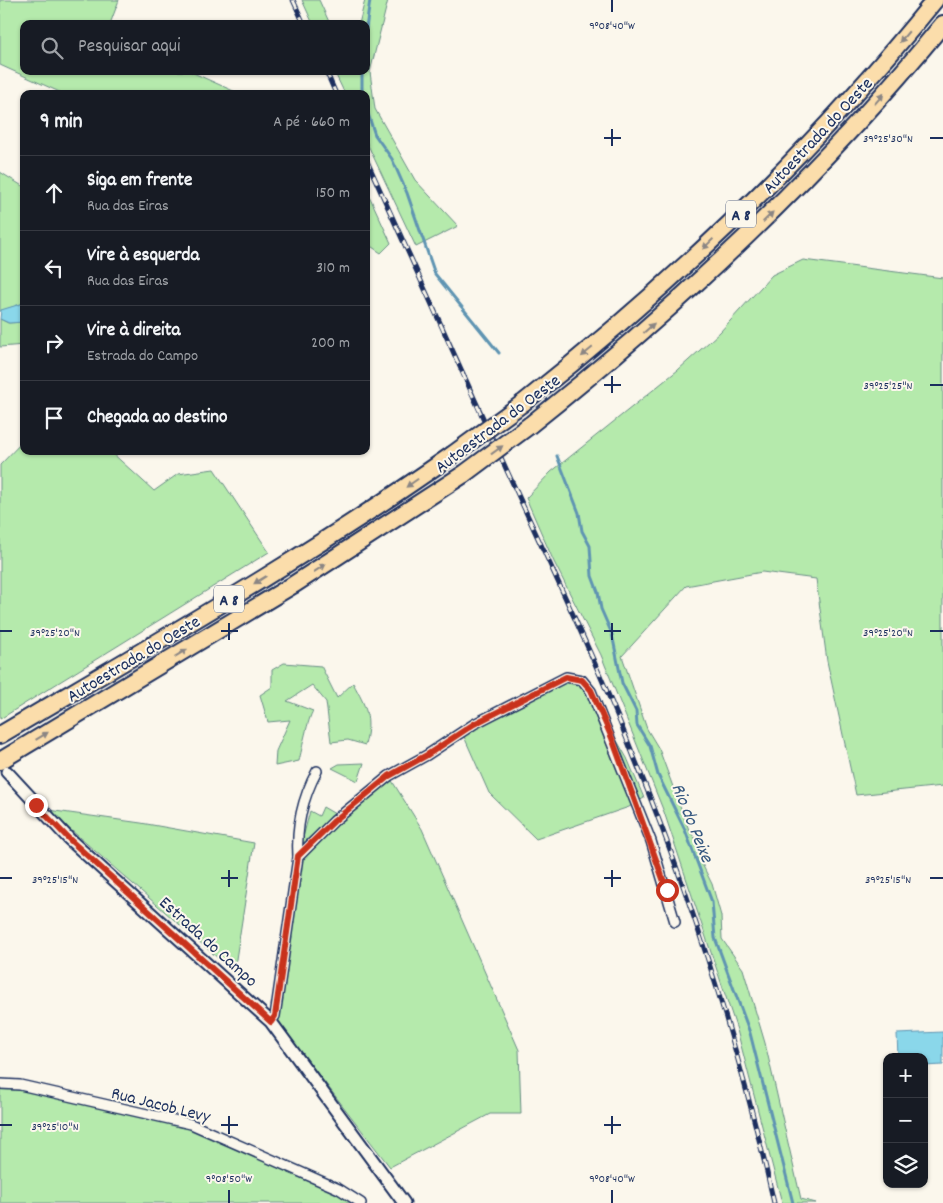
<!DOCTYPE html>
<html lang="pt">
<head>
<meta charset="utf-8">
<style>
  body { margin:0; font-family:Dekko,sans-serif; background:#242831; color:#f1f3f6 }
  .controls { position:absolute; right:15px; bottom:15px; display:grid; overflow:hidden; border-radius:10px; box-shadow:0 1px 4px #0004 }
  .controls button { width:45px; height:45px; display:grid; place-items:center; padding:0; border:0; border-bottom:1px solid #363941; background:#171b24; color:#f1f3f6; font:25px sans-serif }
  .stop { position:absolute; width:15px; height:15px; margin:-11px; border:4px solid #c8321e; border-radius:50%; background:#fff }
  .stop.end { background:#c8321e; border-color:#fff; box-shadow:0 1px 5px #0008 }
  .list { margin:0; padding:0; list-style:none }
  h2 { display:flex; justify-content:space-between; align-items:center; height:65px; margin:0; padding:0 20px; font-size:21px }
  h2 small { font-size:16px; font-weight:400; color:#9ea1a6 }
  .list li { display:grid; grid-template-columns:32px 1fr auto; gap:15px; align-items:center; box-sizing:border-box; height:75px; padding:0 20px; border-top:1px solid #363941 }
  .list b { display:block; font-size:19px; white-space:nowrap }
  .list p { margin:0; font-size:16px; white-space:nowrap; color:#9ea1a6 }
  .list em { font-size:16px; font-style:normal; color:#9ea1a6 }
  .icon { flex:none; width:28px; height:28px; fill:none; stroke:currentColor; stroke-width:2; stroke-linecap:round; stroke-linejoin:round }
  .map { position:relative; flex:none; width:943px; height:1203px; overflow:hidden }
  .search { position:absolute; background:#171b24; box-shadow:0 1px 4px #0004; left:20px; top:20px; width:350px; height:55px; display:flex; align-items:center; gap:12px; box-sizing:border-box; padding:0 18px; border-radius:10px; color:#9ea1a6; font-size:19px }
  .panel { position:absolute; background:#171b24; box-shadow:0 1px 4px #0004; left:20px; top:90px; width:350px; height:365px; border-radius:10px }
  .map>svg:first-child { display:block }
  .green { fill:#b5eaac; stroke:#688c85 }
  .water { fill:#8ad7ea; stroke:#5e94b2 }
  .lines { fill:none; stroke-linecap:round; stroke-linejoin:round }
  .stream { stroke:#5e94b2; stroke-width:3 }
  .minor-casing { stroke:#1b2f5e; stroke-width:12 }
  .tertiary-casing { stroke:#1b2f5e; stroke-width:15 }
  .motorway-casing { stroke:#1b2f5e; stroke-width:20 }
  .minor { stroke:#fbf7ec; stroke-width:9 }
  .tertiary { stroke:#fbf7ec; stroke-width:11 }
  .motorway { stroke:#fbddab; stroke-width:16 }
  .rail-casing { stroke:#1b2f5e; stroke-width:5 }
  .rail { stroke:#fbf7ec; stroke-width:3; stroke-dasharray:9; stroke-linecap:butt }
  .motorway-bridge-casing { stroke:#1b2f5e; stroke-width:20; stroke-linecap:butt }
  .motorway-bridge { stroke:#fbddab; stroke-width:16 }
  .oneway { fill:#8b8684 }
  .route { stroke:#c8321e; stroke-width:6 }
  .ticks { fill:none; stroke:#1b2f5e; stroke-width:2 }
  .labels { text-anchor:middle; stroke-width:4; stroke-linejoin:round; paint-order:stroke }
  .shield { fill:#fbf7ec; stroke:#5e6b89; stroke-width:1 }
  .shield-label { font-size:16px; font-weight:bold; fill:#1b2f5e }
  .street-label { font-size:18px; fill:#1b2f5e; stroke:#fbf7ec }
  .water-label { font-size:19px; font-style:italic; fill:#375981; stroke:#fbf7ec }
  .ticks-label { font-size:12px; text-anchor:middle; fill:#1b2f5e; stroke:#fbf7ec; stroke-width:4; stroke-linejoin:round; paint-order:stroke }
</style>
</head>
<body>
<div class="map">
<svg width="943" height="1203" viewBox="0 0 943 1203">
  <rect width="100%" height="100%" fill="#fbf7ec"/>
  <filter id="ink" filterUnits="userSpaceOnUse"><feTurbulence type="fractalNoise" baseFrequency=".02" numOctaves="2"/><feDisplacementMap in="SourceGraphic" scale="10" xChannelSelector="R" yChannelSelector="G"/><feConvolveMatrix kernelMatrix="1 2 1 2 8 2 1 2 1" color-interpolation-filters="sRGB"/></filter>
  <g filter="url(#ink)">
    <g class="green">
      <path d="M0,0H119L110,24H24V71H189L240,94H64L0,65Z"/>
      <path d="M302,0H319L330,24H313Z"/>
      <path d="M365,0H388L370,72L375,109L415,180L458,226L416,247L366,141V94H345L334,71H366V24H359Z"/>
      <path d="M0,172L24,187V303L0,311Z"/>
      <path d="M366,189L391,243L381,253L366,243Z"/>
      <path d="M803,260L943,278V786L856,795L827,661L816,579L762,572L686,586L622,656L647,729L659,749L689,830L701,847L702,864L712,884L721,916L722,939L743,969L765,1043L801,1199L816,1203H782L737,1030L664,812L601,655L554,562L526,498L551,472L678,370L720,332L772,275Z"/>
      <path d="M0,319L8,323L24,322V345L0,347Z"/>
      <path d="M24,440V451H110L154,491L178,474L214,469L269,552L0,719V465Z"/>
      <path d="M284,663L321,666L337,698L353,683C366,707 372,717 365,745L348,740L331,742L326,702L312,685L287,701L313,711C308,718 302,749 299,761L275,766L276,751L290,720L268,722L260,695L272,687V670Z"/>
      <path d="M566,677L582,680L627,758L644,798L629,807L536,839L489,793L462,732Z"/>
      <path d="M364,763L358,781L332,768L339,764Z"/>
      <path d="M389,776L422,829L519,1050L521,1114H490L390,1167L278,1022L279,979L298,857Z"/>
      <path d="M323,807L335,814L301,845L310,811L319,816Z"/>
      <path d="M48,810L141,823L254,843L234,972Z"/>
      <path d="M0,1084L167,1118L361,1203H0Z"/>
    </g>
    <g class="water">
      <path d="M24,303V322L9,323L0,319L1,310Z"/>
      <path d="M943,1032V1065L924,1066V1057H898L897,1034Z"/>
    </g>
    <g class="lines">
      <g class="stream">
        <path d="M366,29L370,0"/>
        <path d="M362,71V94"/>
        <path d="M366,108L375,135L392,159L407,193L435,274L499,353"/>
        <path d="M557,456L579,513L582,531L590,546L592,576L598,592L601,609L612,634L622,683L636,711L637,725L650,746L658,775L685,830L712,902L715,938L750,1033L793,1203"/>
      </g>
      <g class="minor-casing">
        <g id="minor">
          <path d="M298,857C296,827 303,797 317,771"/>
          <path d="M271,1022L275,1016L298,857L334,821L389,776L427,755L474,724L566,677L582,680L591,691L651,841L675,922"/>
          <path d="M0,1084L20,1085L191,1124L339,1189L361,1203"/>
        </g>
      </g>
      <g class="tertiary-casing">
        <path id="tertiary" d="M7,772L69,839L271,1022L404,1203"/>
      </g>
      <g class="motorway-casing">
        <g id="motorway">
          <path d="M523,403C674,284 814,150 935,0"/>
          <path d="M530,425C681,305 821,173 943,24"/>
          <path d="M0,735C152,645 307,557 452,455"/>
          <path d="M0,761L293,585L464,474"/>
        </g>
      </g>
      <use href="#minor" class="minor"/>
      <use href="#tertiary" class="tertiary"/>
      <use href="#motorway" class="motorway"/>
      <g class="rail-casing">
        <g id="rail">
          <path d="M293,0L304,24"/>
          <path d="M326,71L336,94"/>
          <path d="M366,159C414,264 460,369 508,473C551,567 596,661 634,757C693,901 740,1051 774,1203"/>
        </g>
      </g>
      <use href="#rail" class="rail"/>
      <g class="motorway-bridge-casing">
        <g id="motorway-bridge">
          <path d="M452,455L523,403"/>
          <path d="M464,474L530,425"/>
        </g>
      </g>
      <use href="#motorway-bridge" class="motorway-bridge"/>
    </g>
    <defs><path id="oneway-solid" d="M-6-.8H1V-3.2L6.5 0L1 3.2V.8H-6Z" transform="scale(1.25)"/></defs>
    <g class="oneway">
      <use href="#oneway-solid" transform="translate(904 37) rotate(130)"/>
      <use href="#oneway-solid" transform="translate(879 99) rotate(-49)"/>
      <use href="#oneway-solid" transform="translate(768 217) rotate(-45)"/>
      <use href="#oneway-solid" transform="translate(708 244) rotate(136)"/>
      <use href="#oneway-solid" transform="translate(649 328) rotate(-42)"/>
      <use href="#oneway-solid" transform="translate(587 352) rotate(140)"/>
      <use href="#oneway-solid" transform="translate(497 450) rotate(-36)"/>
      <use href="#oneway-solid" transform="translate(412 483) rotate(145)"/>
      <use href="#oneway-solid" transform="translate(320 568) rotate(-33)"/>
      <use href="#oneway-solid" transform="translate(260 580) rotate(148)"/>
      <use href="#oneway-solid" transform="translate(181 653) rotate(-31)"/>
      <use href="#oneway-solid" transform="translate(42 736) rotate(-31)"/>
    </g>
  </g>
  <g class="lines" filter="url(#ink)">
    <path class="route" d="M36,805L69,839L271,1022L275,1016L298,856L334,821L389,776L427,755L474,724L566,677L582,680L591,690L612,738L667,890"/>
  </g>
  <path class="ticks" d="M612,0V12M612,129V146M604,138H621M930,138H943M612,376V393M604,385H621M930,385H943M229,623V640M612,623V640M0,631H12M221,631H238M604,631H621M930,631H943M229,870V887M612,870V887M0,878H12M221,878H238M604,878H621M930,878H943M229,1116V1134M612,1116V1134M0,1125H12M221,1125H238M604,1125H621M229,1190V1203M612,1190V1203"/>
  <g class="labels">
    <g class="shield">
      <rect x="726" y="200.5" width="30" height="27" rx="4"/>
      <rect x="214" y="585.5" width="30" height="27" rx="4"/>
    </g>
    <g class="shield-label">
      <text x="741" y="220">A 8</text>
      <text x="229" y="605">A 8</text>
    </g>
    <g class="street-label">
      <text transform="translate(817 135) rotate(-47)" y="6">Autoestrada do Oeste</text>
      <text transform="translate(497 423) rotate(-37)" y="6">Autoestrada do Oeste</text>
      <text transform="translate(133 658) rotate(-31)" y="6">Autoestrada do Oeste</text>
      <text transform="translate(209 941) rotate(42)" y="6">Estrada do Campo</text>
      <text transform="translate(161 1104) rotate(14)" y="6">Rua Jacob Levy</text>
    </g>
    <g class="water-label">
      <text transform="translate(694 822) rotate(68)" y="7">Rio do Peixe</text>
    </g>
  </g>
  <g class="ticks-label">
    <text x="612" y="29">9°08'40"W</text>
    <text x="888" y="142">39°25'30"N</text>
    <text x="888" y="389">39°25'25"N</text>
    <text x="55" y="636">39°25'20"N</text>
    <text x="888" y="636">39°25'20"N</text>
    <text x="55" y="883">39°25'15"N</text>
    <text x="888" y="883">39°25'15"N</text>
    <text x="55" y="1130">39°25'10"N</text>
    <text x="229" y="1182">9°08'50"W</text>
    <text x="612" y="1182">9°08'40"W</text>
  </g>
</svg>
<div class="controls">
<button>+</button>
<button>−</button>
<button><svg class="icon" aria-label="layers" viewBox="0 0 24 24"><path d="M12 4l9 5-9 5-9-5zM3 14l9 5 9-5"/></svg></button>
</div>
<div class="stop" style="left:667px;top:890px"></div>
<div class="stop end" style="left:36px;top:805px"></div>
<div class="search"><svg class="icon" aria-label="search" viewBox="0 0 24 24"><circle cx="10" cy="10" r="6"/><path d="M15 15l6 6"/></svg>Pesquisar aqui</div>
<section class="panel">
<h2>9 min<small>A pé · 660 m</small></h2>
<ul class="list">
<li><svg class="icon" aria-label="ahead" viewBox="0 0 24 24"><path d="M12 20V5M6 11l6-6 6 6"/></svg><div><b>Siga em frente</b><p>Rua das Eiras</p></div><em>150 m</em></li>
<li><svg class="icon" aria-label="left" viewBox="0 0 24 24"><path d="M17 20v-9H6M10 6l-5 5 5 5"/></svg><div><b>Vire à esquerda</b><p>Rua das Eiras</p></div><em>310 m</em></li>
<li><svg class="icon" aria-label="right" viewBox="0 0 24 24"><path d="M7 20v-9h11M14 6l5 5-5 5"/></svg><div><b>Vire à direita</b><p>Estrada do Campo</p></div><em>200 m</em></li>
<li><svg class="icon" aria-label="arrive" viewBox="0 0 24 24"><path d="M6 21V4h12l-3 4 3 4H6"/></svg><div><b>Chegada ao destino</b></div></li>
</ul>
</section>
</div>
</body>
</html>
